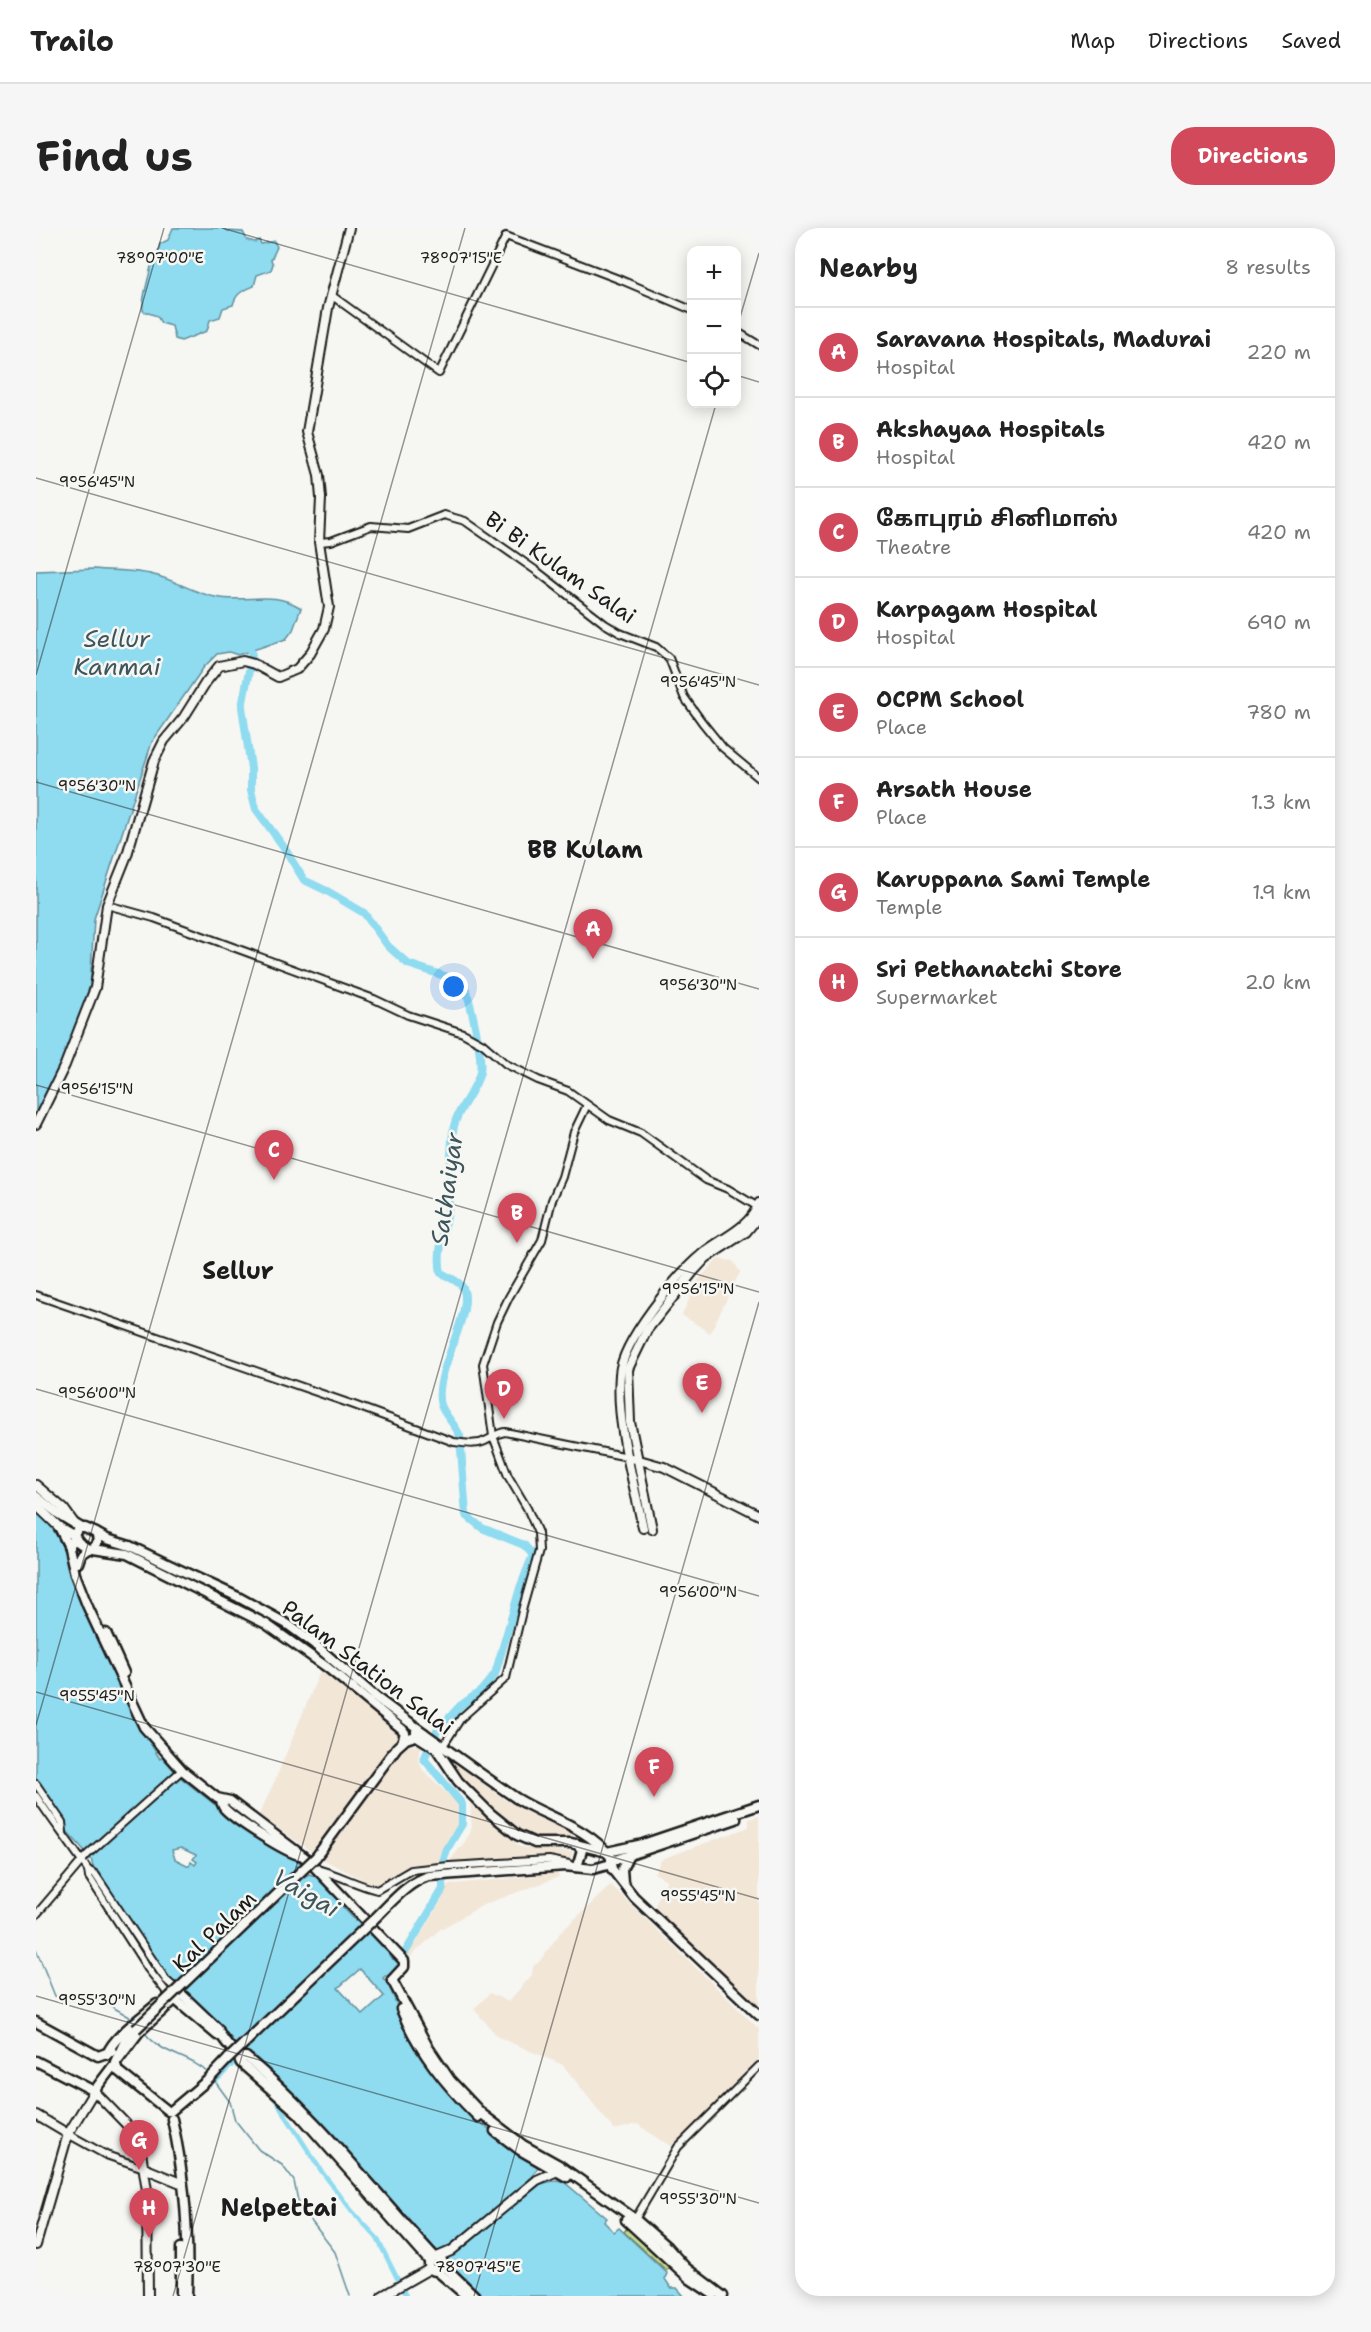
<!DOCTYPE html>
<html lang="en">
<head>
<meta charset="utf-8">
<style>
  body { margin:0; font-family:"Shantell Sans","Noto Sans Tamil",sans-serif; background:#f6f6f6; color:#222 }
  .controls { position:absolute; right:18px; top:18px; display:grid; overflow:hidden; border-radius:12px; box-shadow:0 3px 15px #0003 }
  .controls button { width:54px; height:54px; display:grid; place-items:center; padding:0; border:0; border-bottom:2px solid #e0e0e0; background:#fff; color:#222; font:30px sans-serif }
  .you { position:absolute; left:418px; top:759px; width:21px; height:21px; margin:-15px; border:4px solid #fff; border-radius:50%; background:#1a73e8; box-shadow:0 0 0 9px #1a73e833 }
  .badge { display:grid; place-items:center; width:39px; height:39px; border-radius:50%; background:#d1495b; color:#fff; font-size:20px; font-weight:700 }
  .pin { position:absolute; translate:-50% -50px; filter:drop-shadow(0 2px 3px #0008) }
  .pin::after { content:''; position:absolute; top:32px; width:21px; height:18px; background:inherit; clip-path:polygon(0 0,100% 0,50% 100%) }
  .list { margin:0; padding:0; list-style:none }
  h2 { display:flex; justify-content:space-between; align-items:center; height:78px; margin:0; padding:0 24px; font-size:26px }
  h2 small { font-size:20px; font-weight:400; color:#767676 }
  .list li { display:grid; grid-template-columns:39px 1fr auto; gap:18px; align-items:center; box-sizing:border-box; height:90px; padding:0 24px; border-top:2px solid #e0e0e0 }
  .list b { display:block; font-size:22px; white-space:nowrap }
  .list p { margin:0; font-size:20px; white-space:nowrap; color:#767676 }
  .list em { font-size:20px; font-style:normal; color:#767676 }
  .icon { flex:none; width:33px; height:33px; fill:none; stroke:currentColor; stroke-width:2; stroke-linecap:round; stroke-linejoin:round }
  .map { position:relative; flex:none; width:723px; height:2068px; overflow:hidden; border-radius:24px }
  header { display:flex; align-items:center; gap:36px; box-sizing:border-box; height:84px; padding:0 30px; background:#fff; border-bottom:2px solid #e0e0e0 }
  header strong { font-size:28px }
  nav { display:flex; gap:33px; margin-inline-start:auto; font-size:21px }
  .intro { display:flex; align-items:center; justify-content:space-between; box-sizing:border-box; height:144px; padding:0 36px }
  h1 { margin:0; font-size:42px }
  .button { padding:15px 27px; border-radius:24px; background:#d1495b; color:#fff; font-size:21px; font-weight:700 }
  main { display:flex; gap:36px; padding:0 36px }
  aside { flex:1; background:#fff; border-radius:24px; box-shadow:0 3px 15px #0003 }
  .map>svg:first-child { display:block }
  .built { fill:#f2e6d7 }
  .green { fill:#cadc90; stroke:#737c56; stroke-width:1.5 }
  .water { fill:#8fdbf0; stroke:#618f9b; stroke-width:1.5; fill-rule:evenodd }
  .lines { fill:none; stroke-linecap:round; stroke-linejoin:round }
  .stream { stroke:#618f9b; stroke-width:1.5 }
  .canal { stroke:#8fdbf0; stroke-width:4.5 }
  .river { stroke:#8fdbf0; stroke-width:8 }
  .tertiary-casing { stroke:#1c1c1c; stroke-width:10 }
  .secondary-casing { stroke:#1c1c1c; stroke-width:12 }
  .primary-casing { stroke:#1c1c1c; stroke-width:13 }
  .trunk-casing { stroke:#1c1c1c; stroke-width:13 }
  .tertiary { stroke:#f6f6f2; stroke-width:6 }
  .secondary { stroke:#f6f6f2; stroke-width:8 }
  .primary { stroke:#f6f6f2; stroke-width:8 }
  .trunk { stroke:#f6f6f2; stroke-width:8 }
  .trunk-bridge-casing { stroke:#1c1c1c; stroke-width:13; stroke-linecap:butt }
  .trunk-bridge { stroke:#f6f6f2; stroke-width:8 }
  .ticks { fill:none; stroke:#1c1c1c; stroke-width:1.5; stroke-opacity:0.45 }
  .labels { text-anchor:middle; stroke-width:5; stroke-linejoin:round; paint-order:stroke }
  .street-label { font-size:22px; fill:#1c1c1c; stroke:#f6f6f2 }
  .water-label { font-size:24px; font-style:italic; fill:#3e555c; stroke:#f6f6f2 }
  .neighbourhood-label { font-size:24px; font-weight:bold; fill:#1c1c1c; stroke:#f6f6f2 }
  .ticks-label { font-size:15px; text-anchor:middle; fill:#1c1c1c; stroke:#f6f6f2; stroke-width:5; stroke-linejoin:round; paint-order:stroke }
</style>
</head>
<body>
<header>
<strong>Trailo</strong>
<nav><a>Map</a><a>Directions</a><a>Saved</a></nav>
</header>
<div class="intro"><h1>Find us</h1><a class="button">Directions</a></div>
<main>
<div class="map">
<svg width="723" height="2068" viewBox="0 0 723 2068">
  <rect width="100%" height="100%" fill="#f6f6f2"/>
  <filter id="ink" filterUnits="userSpaceOnUse"><feTurbulence type="fractalNoise" baseFrequency=".0167" numOctaves="2"/><feDisplacementMap in="SourceGraphic" scale="12" xChannelSelector="R" yChannelSelector="G"/><feConvolveMatrix kernelMatrix="1 2 1 2 8 2 1 2 1" color-interpolation-filters="sRGB"/></filter>
  <g filter="url(#ink)">
    <g class="built">
      <path d="M682,1031L697,1033L704,1044L674,1105L646,1087L662,1052Z"/>
      <path d="M285,1441L364,1508L282,1621L289,1626L368,1518L386,1517L382,1529L386,1541L424,1578V1595L409,1620L404,1635L368,1640L342,1657L330,1653L286,1631L223,1587L240,1550Z"/>
      <path d="M408,1527L468,1571L494,1586L532,1603L537,1607L536,1611L508,1615L484,1609L432,1561Z"/>
      <path d="M434,1573L484,1619L537,1624L534,1633L413,1634L430,1612L436,1599Z"/>
      <path d="M723,1588V1782L623,1684L619,1678L623,1667L631,1652L618,1645L626,1631L713,1599V1591Z"/>
      <path d="M522,1645L523,1649L447,1677L403,1702L374,1729L371,1726L380,1715L405,1673L410,1657Z"/>
      <path d="M575,1657L723,1801V1831L638,1919L624,1912L601,1896L578,1902L527,1837L462,1809L438,1781L454,1765L472,1774L496,1747L497,1738L503,1734L524,1705Z"/>
    </g>
    <path class="green" d="M593,1998L635,2037L630,2042L588,2004Z"/>
    <g class="water">
      <path d="M137,0H188L192,3L207,4L211,12L219,14L223,12L225,16L238,13L241,19L235,32L237,36L235,42L221,47L218,58C206,63 200,65 197,77L187,80L184,89L174,92L171,103L145,113L139,111L136,98L125,95L121,88L107,83C105,73 113,50 115,38L119,36L124,16L132,12Z"/>
      <path d="M58,341C77,343 99,342 118,347C139,352 158,365 179,369C211,376 235,361 265,380L257,402L250,411L202,427L193,424L181,426L168,439L116,514L58,691L54,762L26,835L0,890V343Z"/>
      <path d="M0,1282C33,1311 35,1353 52,1392C73,1439 96,1487 124,1531L126,1529L144,1549L178,1576L266,1636L261,1641L268,1649L273,1646L283,1649L304,1671L301,1673L319,1692L322,1690L352,1721L360,1738L347,1750L353,1758L372,1804L407,1858L438,1890L503,1937L497,1948L505,1956L521,1952L528,1954L571,1990L568,1994L578,2004L583,2000L631,2045L629,2051L635,2060H641L648,2068H443C362,1991 298,1897 211,1827L209,1828L193,1812L195,1810L182,1796L132,1751L88,1685L64,1645L57,1639L55,1630L30,1602L28,1591L0,1550ZM145,1620L160,1627L157,1631L161,1634L159,1637L155,1634L153,1638L139,1631L136,1622ZM324,1741L348,1768L327,1787L302,1760Z"/>
    </g>
    <g class="lines">
      <g class="stream">
        <path d="M0,1721L19,1768L26,1771L68,1774L97,1791"/>
        <path d="M108,1804C128,1829 153,1826 173,1846"/>
        <path d="M178,1852L194,1874L199,1892L223,1922L246,1937L258,1953L262,1973L269,1985L299,2024L314,2068"/>
      </g>
      <g class="canal">
        <path d="M180,1853L198,1835L206,1841"/>
        <path d="M226,1858L239,1871L286,1944L316,1983L341,2010L370,2068"/>
      </g>
      <path class="river" d="M211,414L216,427L206,479L215,540V562L220,581L247,618L268,652L291,663L328,685L352,718L372,736L427,754C434,771 447,827 444,844C440,863 422,879 418,898C413,924 416,951 413,977C410,1001 400,1021 405,1045C411,1048 420,1052 425,1057C443,1078 395,1146 405,1177C408,1187 420,1197 424,1208L430,1287L446,1300L488,1317L497,1327L484,1360L459,1446L445,1463L424,1478L401,1503L388,1531L426,1576V1596L411,1621L407,1634V1661L367,1728L351,1743"/>
      <g class="tertiary-casing">
        <g id="tertiary">
          <path d="M295,67L403,145L470,8L585,52L656,82"/>
          <path d="M700,103L723,117"/>
          <path d="M283,314L295,313L335,298L372,301L408,287L429,293L502,344L569,396L584,405L620,419L633,430L648,469L666,494L687,520L723,550"/>
          <path d="M71,677L118,690L338,771L372,787L427,805L447,816L470,836L502,852L532,863L573,892L605,905L670,952L692,961L722,979"/>
          <path d="M0,1067L318,1177L418,1214C429,1215 441,1218 451,1212C458,1209 461,1205 469,1204L592,1229"/>
          <path d="M407,1518L425,1490L470,1450L487,1379L503,1323L502,1305L491,1280L472,1248L457,1208L447,1136L461,1094L473,1069L506,1012L516,972L526,949L538,904L551,877"/>
          <path d="M0,1556L26,1594L27,1604"/>
          <path d="M0,1568C17,1594 35,1616 52,1642L59,1646L130,1752L139,1760"/>
          <path d="M280,1641C302,1646 320,1657 341,1662L375,1642L413,1638L513,1632L533,1636"/>
          <path d="M52,1642L53,1649L112,1741L132,1766"/>
          <path d="M0,1687L51,1627L146,1542"/>
          <path d="M32,1906L70,1927L108,1940"/>
          <path d="M598,1993L642,1919L723,1838"/>
        </g>
      </g>
      <g class="secondary-casing">
        <g id="secondary">
          <path d="M0,896L29,837L59,760L71,677L91,627L118,533L128,513L148,489L170,454L183,438L207,433L218,436L242,449L261,441L274,426L288,401L293,379L283,314L285,270L283,247L271,204L292,80L313,0"/>
          <path d="M596,1230L628,1239L723,1287"/>
          <path d="M0,1257L28,1281L38,1295"/>
          <path d="M0,1277L23,1299L37,1307"/>
          <path d="M607,1300C597,1250 580,1197 584,1146C586,1113 641,1047 666,1026C685,1010 714,1001 723,975"/>
          <path d="M616,1301L594,1194L592,1141L611,1102L657,1044L670,1030L710,1004L723,988"/>
          <path d="M0,1887L32,1906"/>
          <path d="M108,1940L147,1956"/>
          <path d="M0,2017L32,1906L58,1863L90,1896L104,1918L111,1962L112,2068"/>
          <path d="M401,2029L415,2023L501,1952L526,1941"/>
          <path d="M346,2068L395,2040"/>
        </g>
      </g>
      <g class="primary-casing">
        <g id="primary">
          <path d="M0,1268L21,1285L44,1299"/>
          <path d="M23,1299L33,1319"/>
          <path d="M42,1300H49L60,1305L62,1312L58,1320L52,1321L42,1314L38,1307Z"/>
          <path d="M60,1305L71,1311L94,1318L138,1339L202,1369L251,1396L277,1415L342,1471L388,1505"/>
          <path d="M39,1311L33,1316V1320L39,1346L51,1377L108,1499L146,1542L181,1570L194,1573L272,1632L368,1733V1739L356,1752"/>
          <path d="M57,1321L91,1326L230,1396L292,1440L366,1501L369,1505L366,1514"/>
          <path d="M42,1335L45,1326L52,1321"/>
          <path d="M70,1405L88,1445"/>
          <path d="M380,1504L381,1508L400,1520L422,1553L454,1585L481,1607L499,1615H535L571,1624"/>
          <path d="M185,1572C185,1574 187,1579 188,1580C199,1592 248,1623 263,1627"/>
          <path d="M575,1636L576,1641L598,1669L723,1787"/>
          <path d="M541,1639L546,1622L541,1616"/>
          <path d="M587,1654L586,1641L593,1627"/>
          <path d="M356,1752L392,1819L414,1852L446,1886L487,1917L523,1937L599,1991L631,2019L650,2040L687,2068"/>
          <path d="M138,1761L139,1760L182,1801C187,1815 200,1822 205,1835L262,1885L394,2034"/>
          <path d="M136,1769L181,1807"/>
          <path d="M365,1781C382,1823 410,1857 442,1889"/>
          <path d="M0,1794L62,1828L76,1823"/>
          <path d="M71,1826C78,1808 106,1789 121,1776"/>
          <path d="M203,1829H210C281,1889 337,1962 399,2029"/>
          <path d="M0,1833L58,1863L103,1804L145,1766"/>
          <path d="M459,1903L484,1922L531,1949"/>
          <path d="M590,1992L654,2051L678,2067"/>
          <circle cx="400" cy="2036" r="7"/>
          <path d="M407,2037L439,2068"/>
          <path d="M400,2042L428,2066"/>
        </g>
      </g>
      <g class="trunk-casing">
        <g id="trunk">
          <path d="M571,1624L607,1616L723,1577"/>
          <path d="M280,1629L361,1519L370,1511L388,1505C419,1527 449,1549 480,1570C512,1590 550,1598 575,1629V1636L557,1641L529,1638L393,1648C371,1654 353,1677 337,1692"/>
          <path d="M576,1633L700,1591"/>
          <path d="M100,1801L90,1811L79,1834L82,1843L132,1883"/>
          <path d="M135,1883L173,1851L193,1830"/>
          <path d="M136,1891C149,1948 153,2009 151,2068"/>
          <path d="M145,2068V2020"/>
        </g>
      </g>
      <use href="#tertiary" class="tertiary"/>
      <use href="#secondary" class="secondary"/>
      <use href="#primary" class="primary"/>
      <use href="#trunk" class="trunk"/>
      <g class="trunk-bridge-casing">
        <g id="trunk-bridge">
          <path d="M100,1801L280,1629"/>
          <path d="M193,1830L337,1692"/>
        </g>
      </g>
      <use href="#trunk-bridge" class="trunk-bridge"/>
    </g>
  </g>
  <path class="ticks" d="M186,0L656,135M700,103L723,25M700,147L723,154M0,250L723,457M0,447L128,0M0,554L723,761M0,857L723,1064M0,1161L723,1368M0,1464L723,1671M0,1497L429,0M0,1768L723,1975M137,2068L680,176M438,2068L723,1074"/>
  <g class="labels">
    <g class="street-label">
      <text transform="translate(525 339) rotate(35)" y="8">Bi Bi Kulam Salai</text>
      <text transform="translate(332 1439) rotate(37)" y="8">Palam Station Salai</text>
      <text transform="translate(178 1703) rotate(-44)" y="8">Kal Palam</text>
    </g>
    <g class="water-label">
      <text x="81" y="419">Sellur<tspan x="81" dy="28">Kanmai</tspan></text>
      <text transform="translate(411 961) rotate(-82)" y="8">Sathaiyar</text>
      <text transform="translate(270 1665) rotate(30)" y="8">Vaigai</text>
    </g>
    <g class="neighbourhood-label">
      <text x="549" y="630">BB Kulam</text>
      <text x="202" y="1051">Sellur</text>
      <text x="243" y="1988">Nelpettai</text>
    </g>
  </g>
  <g class="ticks-label">
    <text x="124" y="35">78°07'00"E</text>
    <text x="425" y="35">78°07'15"E</text>
    <text x="61" y="259">9°56'45"N</text>
    <text x="662" y="459">9°56'45"N</text>
    <text x="61" y="563">9°56'30"N</text>
    <text x="662" y="762">9°56'30"N</text>
    <text x="61" y="866">9°56'15"N</text>
    <text x="662" y="1066">9°56'15"N</text>
    <text x="61" y="1170">9°56'00"N</text>
    <text x="662" y="1369">9°56'00"N</text>
    <text x="61" y="1473">9°55'45"N</text>
    <text x="662" y="1673">9°55'45"N</text>
    <text x="61" y="1777">9°55'30"N</text>
    <text x="662" y="1976">9°55'30"N</text>
    <text x="141" y="2044">78°07'30"E</text>
    <text x="442" y="2044">78°07'45"E</text>
  </g>
</svg>
<div class="controls">
<button>+</button>
<button>−</button>
<button><svg class="icon" aria-label="locate" viewBox="0 0 24 24"><circle cx="12" cy="12" r="6"/><path d="M12 2v4M12 18v4M2 12h4M18 12h4"/></svg></button>
</div>
<div class="you"></div>
<div class="pin badge" style="left:557px;top:731px">A</div>
<div class="pin badge" style="left:481px;top:1015px">B</div>
<div class="pin badge" style="left:238px;top:952px">C</div>
<div class="pin badge" style="left:468px;top:1191px">D</div>
<div class="pin badge" style="left:666px;top:1185px">E</div>
<div class="pin badge" style="left:618px;top:1569px">F</div>
<div class="pin badge" style="left:103px;top:1942px">G</div>
<div class="pin badge" style="left:113px;top:2010px">H</div>
</div>
<aside>
<h2>Nearby<small>8 results</small></h2>
<ul class="list">
<li><span class="badge">A</span><div><b>Saravana Hospitals, Madurai</b><p>Hospital</p></div><em>220 m</em></li>
<li><span class="badge">B</span><div><b>Akshayaa Hospitals</b><p>Hospital</p></div><em>420 m</em></li>
<li><span class="badge">C</span><div><b>கோபுரம் சினிமாஸ்</b><p>Theatre</p></div><em>420 m</em></li>
<li><span class="badge">D</span><div><b>Karpagam Hospital</b><p>Hospital</p></div><em>690 m</em></li>
<li><span class="badge">E</span><div><b>OCPM School</b><p>Place</p></div><em>780 m</em></li>
<li><span class="badge">F</span><div><b>Arsath House</b><p>Place</p></div><em>1.3 km</em></li>
<li><span class="badge">G</span><div><b>Karuppana Sami Temple</b><p>Temple</p></div><em>1.9 km</em></li>
<li><span class="badge">H</span><div><b>Sri Pethanatchi Store</b><p>Supermarket</p></div><em>2.0 km</em></li>
</ul>
</aside>
</main>
</body>
</html>
